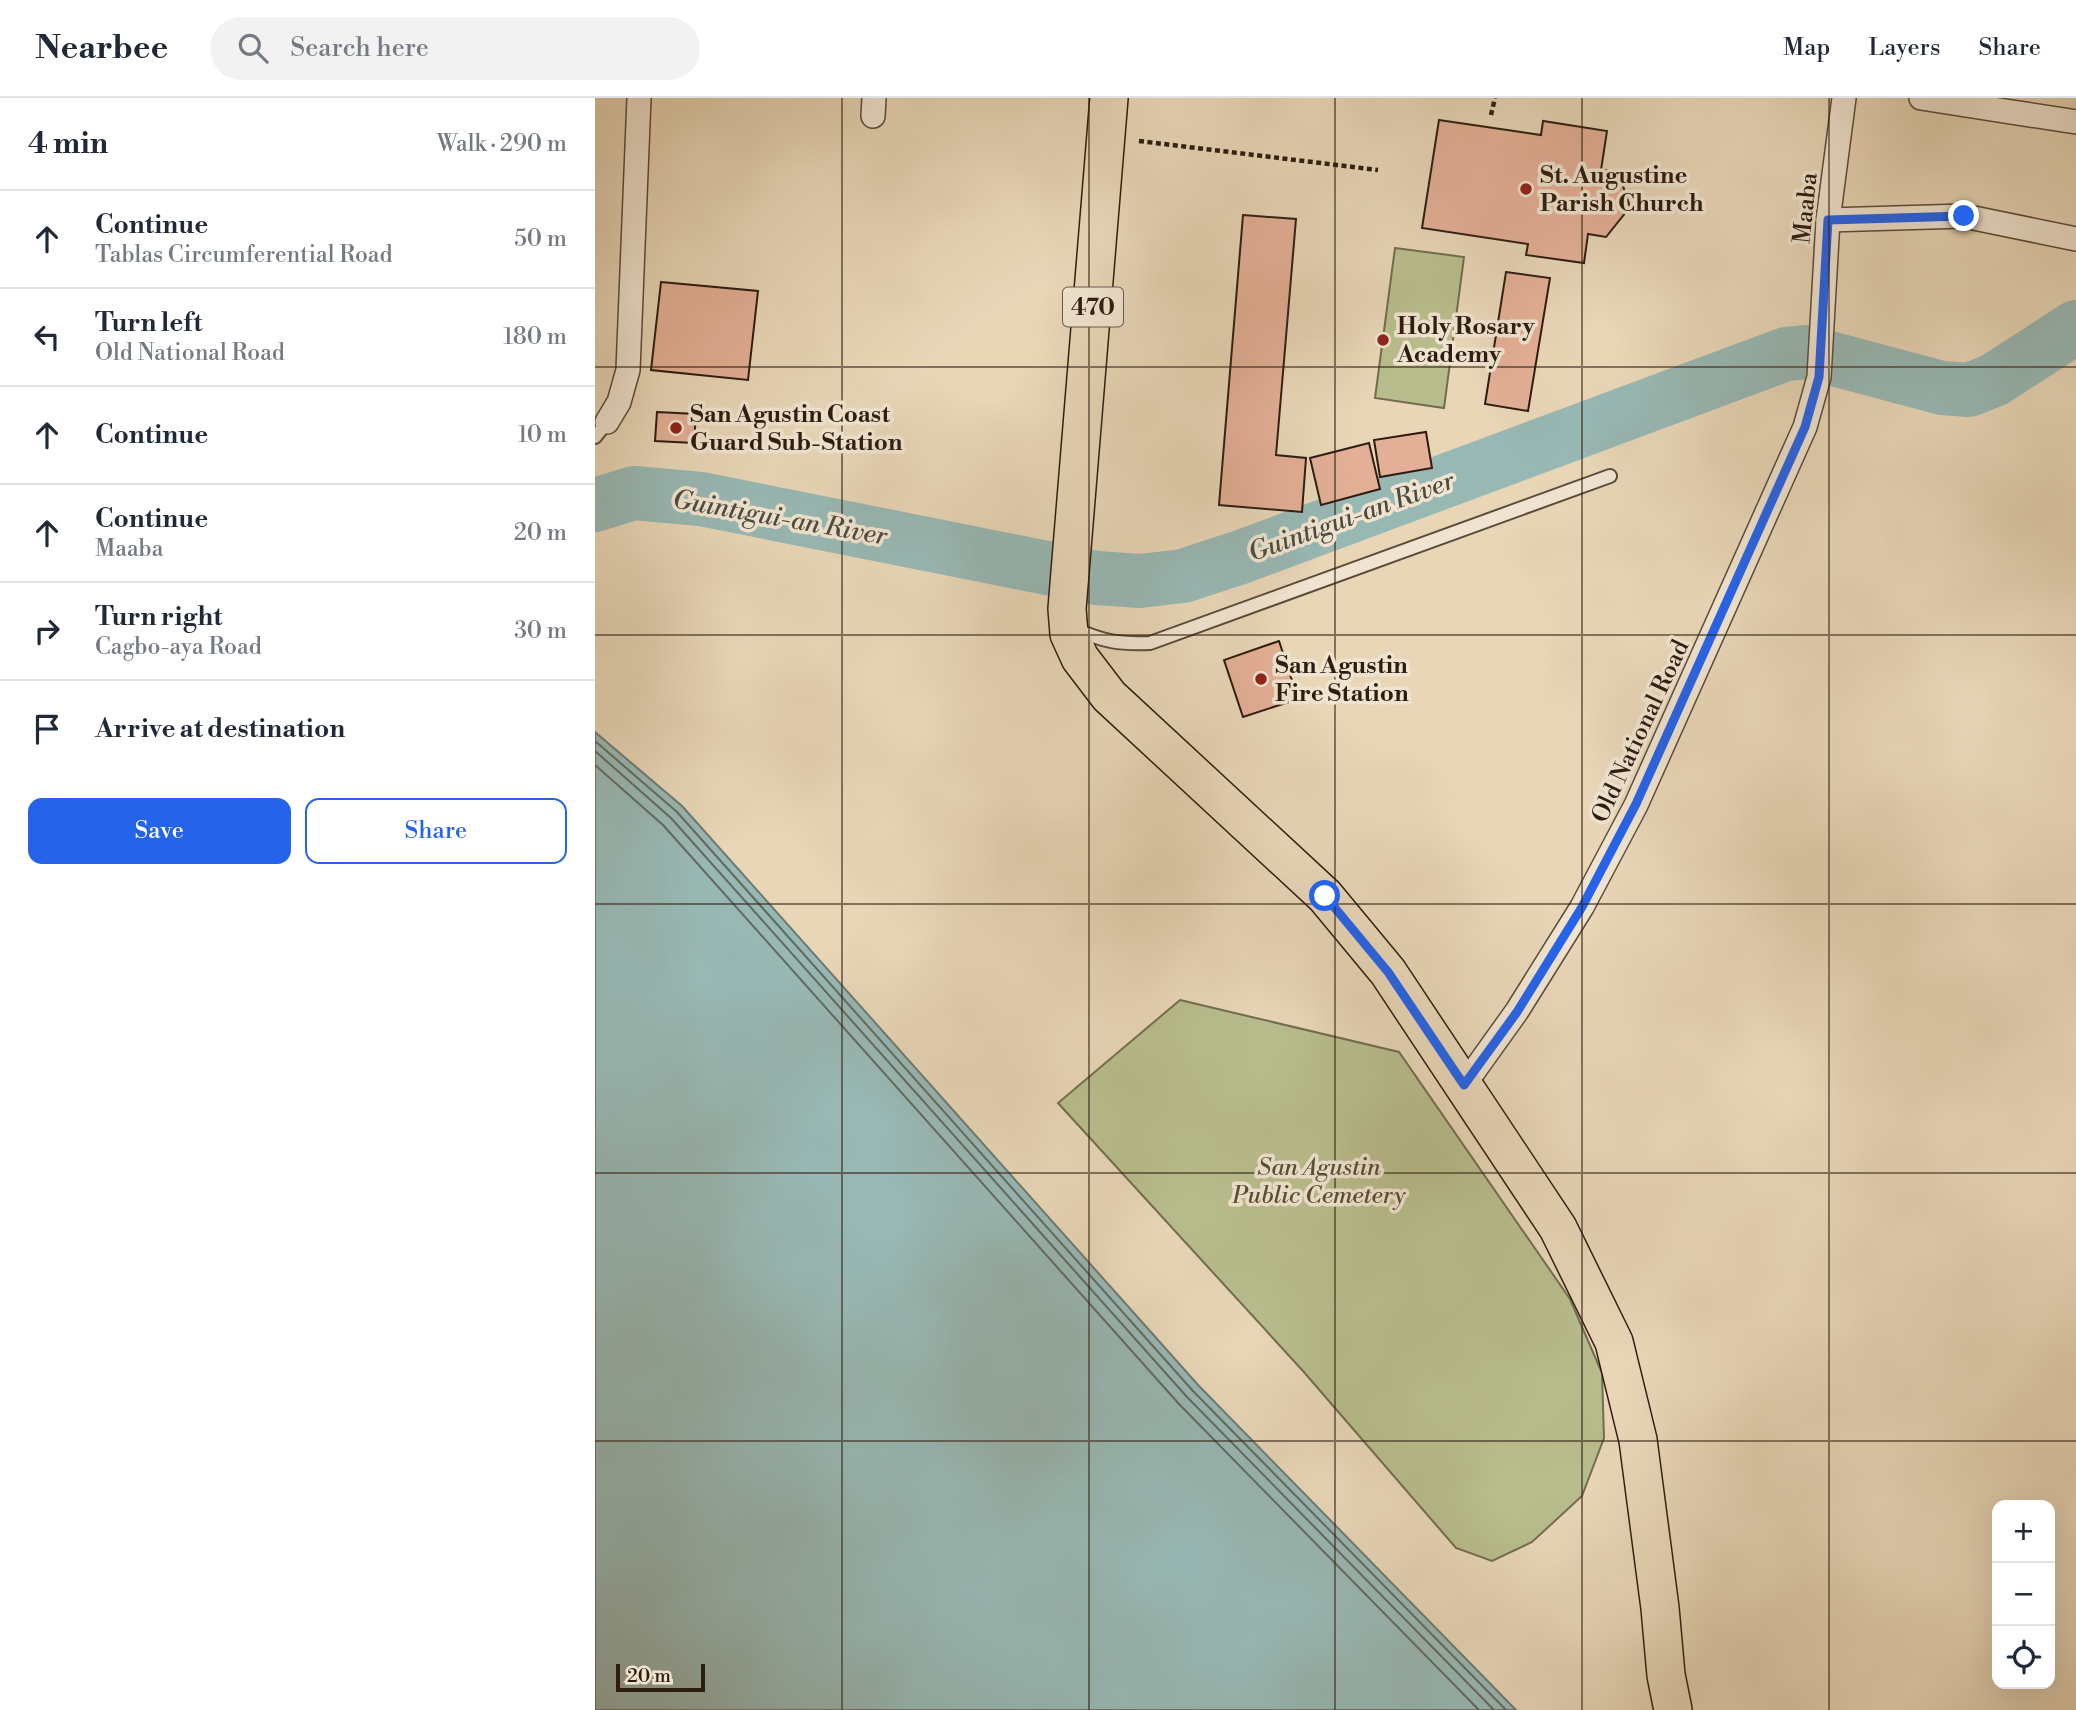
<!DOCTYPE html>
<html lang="en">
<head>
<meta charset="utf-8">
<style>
  body { margin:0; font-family:"Libre Bodoni",serif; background:#f2f2f3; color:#1f2937 }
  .controls { position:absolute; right:21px; bottom:21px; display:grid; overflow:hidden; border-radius:14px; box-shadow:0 7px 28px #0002 }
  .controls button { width:63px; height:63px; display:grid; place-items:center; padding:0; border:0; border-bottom:2px solid #e0e1e3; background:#fff; color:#1f2937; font:35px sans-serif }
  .scale { position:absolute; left:21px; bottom:18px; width:89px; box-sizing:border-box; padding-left:7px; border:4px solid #2d1d11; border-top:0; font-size:19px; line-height:24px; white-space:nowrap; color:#2d1d11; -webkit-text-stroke:5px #f0e4d0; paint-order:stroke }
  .stop { position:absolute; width:21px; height:21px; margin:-16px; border:5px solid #2563eb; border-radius:50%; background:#fff }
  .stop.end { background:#2563eb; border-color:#fff; box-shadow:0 2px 7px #0008 }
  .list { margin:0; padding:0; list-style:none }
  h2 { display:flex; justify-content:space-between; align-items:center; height:91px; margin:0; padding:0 28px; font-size:30px }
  h2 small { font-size:23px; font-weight:400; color:#747a83 }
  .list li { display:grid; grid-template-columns:46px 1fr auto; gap:21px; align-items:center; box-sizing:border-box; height:98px; padding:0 28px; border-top:2px solid #e0e1e3 }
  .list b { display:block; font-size:26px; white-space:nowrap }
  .list p { margin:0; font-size:23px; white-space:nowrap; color:#747a83 }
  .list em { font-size:23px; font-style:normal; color:#747a83 }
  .actions { display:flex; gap:14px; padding:21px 28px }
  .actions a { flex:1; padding:16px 0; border:2px solid #2563eb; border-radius:14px; text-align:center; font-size:24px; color:#2563eb }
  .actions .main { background:#2563eb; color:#fff }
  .icon { flex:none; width:38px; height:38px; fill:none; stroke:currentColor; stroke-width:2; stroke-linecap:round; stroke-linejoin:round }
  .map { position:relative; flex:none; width:1481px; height:1612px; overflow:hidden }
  header { display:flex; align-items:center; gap:42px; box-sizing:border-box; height:98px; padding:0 35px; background:#fff; border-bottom:2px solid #e0e1e3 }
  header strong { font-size:33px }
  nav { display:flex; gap:38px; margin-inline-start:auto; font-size:24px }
  .search { width:490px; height:63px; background:#f2f2f3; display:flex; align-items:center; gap:18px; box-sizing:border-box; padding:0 24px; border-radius:38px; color:#747a83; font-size:26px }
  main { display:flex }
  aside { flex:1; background:#fff }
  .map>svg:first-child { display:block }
  .green { fill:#b8bd8d; stroke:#726d4f; stroke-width:2 }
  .water { fill:#98b8b4; stroke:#6d7a73; stroke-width:2 }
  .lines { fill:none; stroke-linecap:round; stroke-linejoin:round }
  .shore { stroke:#626a62; stroke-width:2 }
  .river { stroke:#98b8b4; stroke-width:54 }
  .building { fill:#e3af96; stroke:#2d1d11; stroke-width:2 }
  .service-casing { stroke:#5c4b3a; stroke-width:16 }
  .minor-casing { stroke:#5c4b3a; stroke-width:26 }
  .primary-casing { stroke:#2d1d11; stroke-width:40 }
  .path { stroke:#2d1d11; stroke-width:4.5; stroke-dasharray:5 3.5; stroke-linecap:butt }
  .service { stroke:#f0e4d0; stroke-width:12 }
  .minor { stroke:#f0e4d0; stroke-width:23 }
  .primary { stroke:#e8d6b7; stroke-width:37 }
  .route { stroke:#2563eb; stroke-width:9 }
  .grid { fill:none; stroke:#2d1d11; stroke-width:2; stroke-opacity:0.55 }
  .poi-dot { fill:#8f2418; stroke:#f0e4d0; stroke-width:2.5 }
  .labels { text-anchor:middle; stroke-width:7; stroke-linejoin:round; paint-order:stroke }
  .shield { fill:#f0e4d0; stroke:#68594a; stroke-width:2 }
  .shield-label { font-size:23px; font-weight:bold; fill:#2d1d11 }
  .poi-label { font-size:24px; font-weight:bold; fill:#2d1d11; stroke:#f0e4d0; text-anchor:start }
  .street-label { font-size:24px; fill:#2d1d11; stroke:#f0e4d0 }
  .park-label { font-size:24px; font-style:italic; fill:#574d36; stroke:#f0e4d0 }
  .water-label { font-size:26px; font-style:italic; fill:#4d4c42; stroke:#f0e4d0 }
</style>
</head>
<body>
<header>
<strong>Nearbee</strong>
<div class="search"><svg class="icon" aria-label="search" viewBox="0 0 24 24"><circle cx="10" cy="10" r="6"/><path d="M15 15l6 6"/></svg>Search here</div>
<nav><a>Map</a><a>Layers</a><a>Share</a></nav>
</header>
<main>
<aside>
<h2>4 min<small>Walk · 290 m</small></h2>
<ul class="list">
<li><svg class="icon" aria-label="ahead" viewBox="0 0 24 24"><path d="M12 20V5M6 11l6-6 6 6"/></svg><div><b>Continue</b><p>Tablas Circumferential Road</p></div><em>50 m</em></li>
<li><svg class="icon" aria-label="left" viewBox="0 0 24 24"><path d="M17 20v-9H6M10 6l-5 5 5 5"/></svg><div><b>Turn left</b><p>Old National Road</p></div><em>180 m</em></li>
<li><svg class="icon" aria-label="ahead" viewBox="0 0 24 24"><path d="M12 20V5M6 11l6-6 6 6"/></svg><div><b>Continue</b></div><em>10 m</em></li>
<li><svg class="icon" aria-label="ahead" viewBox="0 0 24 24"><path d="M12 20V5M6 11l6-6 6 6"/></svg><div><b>Continue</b><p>Maaba</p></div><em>20 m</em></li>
<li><svg class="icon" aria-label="right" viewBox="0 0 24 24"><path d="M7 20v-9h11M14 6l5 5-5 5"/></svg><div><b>Turn right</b><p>Cagbo-aya Road</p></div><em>30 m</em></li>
<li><svg class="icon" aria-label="arrive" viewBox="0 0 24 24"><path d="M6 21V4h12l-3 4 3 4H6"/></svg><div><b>Arrive at destination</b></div></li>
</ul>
<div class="actions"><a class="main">Save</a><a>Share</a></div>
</aside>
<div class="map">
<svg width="1481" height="1612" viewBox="0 0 1481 1612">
  <rect width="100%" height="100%" fill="#e8d6b7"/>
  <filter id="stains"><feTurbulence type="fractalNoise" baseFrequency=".00286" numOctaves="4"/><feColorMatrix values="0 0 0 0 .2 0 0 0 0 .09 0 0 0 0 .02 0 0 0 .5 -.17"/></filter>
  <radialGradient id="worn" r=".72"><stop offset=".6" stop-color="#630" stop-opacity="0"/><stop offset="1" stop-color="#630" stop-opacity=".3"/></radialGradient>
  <g class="green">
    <path d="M800,150L869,159L849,310L780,300Z"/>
    <path d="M585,902L804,954L975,1201L1007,1275L1009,1340L987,1398L937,1444L897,1463L861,1450L708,1273L463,1005Z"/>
  </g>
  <path class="water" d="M0,634L87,708L604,1288L921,1612H0Z"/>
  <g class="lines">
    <g class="shore">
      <path d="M0,643L82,714L598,1293L911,1612"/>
      <path d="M0,653L76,720L592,1299L899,1612"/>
      <path d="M0,667L68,727L584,1306L884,1612"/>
    </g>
    <path class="river" d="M0,407L39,395L106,401L502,480L545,483L588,478L646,459L1191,256L1212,254L1347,290L1374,292L1399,282L1481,229"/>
  </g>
  <g class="building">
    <path d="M844,22L946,37L948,23L1012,33L1006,72L1023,73L1035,109L1011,139L993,136L989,165L931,157L933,146L827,130Z"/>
    <path d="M648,117L701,121L681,357L711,360L707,414L624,407Z"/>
    <path d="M911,174L955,180L933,313L890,306Z"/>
    <path d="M66,184L163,193L153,282L56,272Z"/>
    <path d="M62,314L101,316L99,345L60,343Z"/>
    <path d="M831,334L837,370L785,379L779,342Z"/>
    <path d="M774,345L785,391L726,407L715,360Z"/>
    <path d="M684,543L703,601L648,619L629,562Z"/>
  </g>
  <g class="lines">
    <g class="service-casing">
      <g id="service">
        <path d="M0,339L12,324"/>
        <path d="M480,531C510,544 523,546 555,545L1015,378"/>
      </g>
    </g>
    <g class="minor-casing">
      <g id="minor">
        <path d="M1326,0L1481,24"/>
        <path d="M278,18L279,0"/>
        <path d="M1233,122L1369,118L1481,141"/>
        <path d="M12,324L24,304L33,272L44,0"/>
        <path d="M869,987L922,913L987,809L1041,707L1210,329L1224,279L1233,122L1249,0"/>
      </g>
    </g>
    <g class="primary-casing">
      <path id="primary" d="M514,0L472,511L474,536L485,560L514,598L730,798L793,874L963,1130L1019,1244L1043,1342L1065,1510L1071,1577L1078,1612"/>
    </g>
    <g class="path">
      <path d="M896,17L900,0"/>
      <path d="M544,43L783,72"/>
    </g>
    <use href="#service" class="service"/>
    <use href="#minor" class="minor"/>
    <use href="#primary" class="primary"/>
  </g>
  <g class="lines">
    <path class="route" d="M730,798L793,874L869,987L922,914L987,809L1041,706L1210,329L1224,279L1233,122L1369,118"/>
  </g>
  <path class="grid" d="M247,0V1612M494,0V1612M740,0V1612M987,0V1612M1234,0V1612M0,269H1481M0,537H1481M0,806H1481M0,1075H1481M0,1343H1481"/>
  <g class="poi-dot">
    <circle cx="931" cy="91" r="7"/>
    <circle cx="788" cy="242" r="7"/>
    <circle cx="81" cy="330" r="7"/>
    <circle cx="666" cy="581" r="7"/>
  </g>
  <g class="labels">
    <rect class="shield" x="468" y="189.5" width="60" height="39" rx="5"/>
    <g class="shield-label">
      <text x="498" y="217">470</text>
    </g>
    <g class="poi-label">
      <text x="945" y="85">St. Augustine<tspan x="945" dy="28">Parish Church</tspan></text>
      <text x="802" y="236">Holy Rosary<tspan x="802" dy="28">Academy</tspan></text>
      <text x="95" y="324">San Agustin Coast<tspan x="95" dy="28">Guard Sub-Station</tspan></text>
      <text x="680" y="575">San Agustin<tspan x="680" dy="28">Fire Station</tspan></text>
    </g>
    <g class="street-label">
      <text transform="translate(1210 110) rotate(-84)" y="8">Maaba</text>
      <text transform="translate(1045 633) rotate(-65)" y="8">Old National Road</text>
    </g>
    <g class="park-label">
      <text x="724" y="1077">San Agustin<tspan x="724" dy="28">Public Cemetery</tspan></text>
    </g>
    <g class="water-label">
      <text transform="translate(756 418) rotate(-20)" y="9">Guintigui-an River</text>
      <text transform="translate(185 419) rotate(10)" y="9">Guintigui-an River</text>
    </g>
  </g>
  <rect width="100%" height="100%" filter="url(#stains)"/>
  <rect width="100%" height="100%" fill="url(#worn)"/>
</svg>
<div class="controls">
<button>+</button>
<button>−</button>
<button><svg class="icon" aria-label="locate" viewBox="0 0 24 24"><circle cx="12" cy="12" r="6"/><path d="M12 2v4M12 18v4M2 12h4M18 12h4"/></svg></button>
</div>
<div class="scale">20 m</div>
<div class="stop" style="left:730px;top:798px"></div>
<div class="stop end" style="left:1369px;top:118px"></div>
</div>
</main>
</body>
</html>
